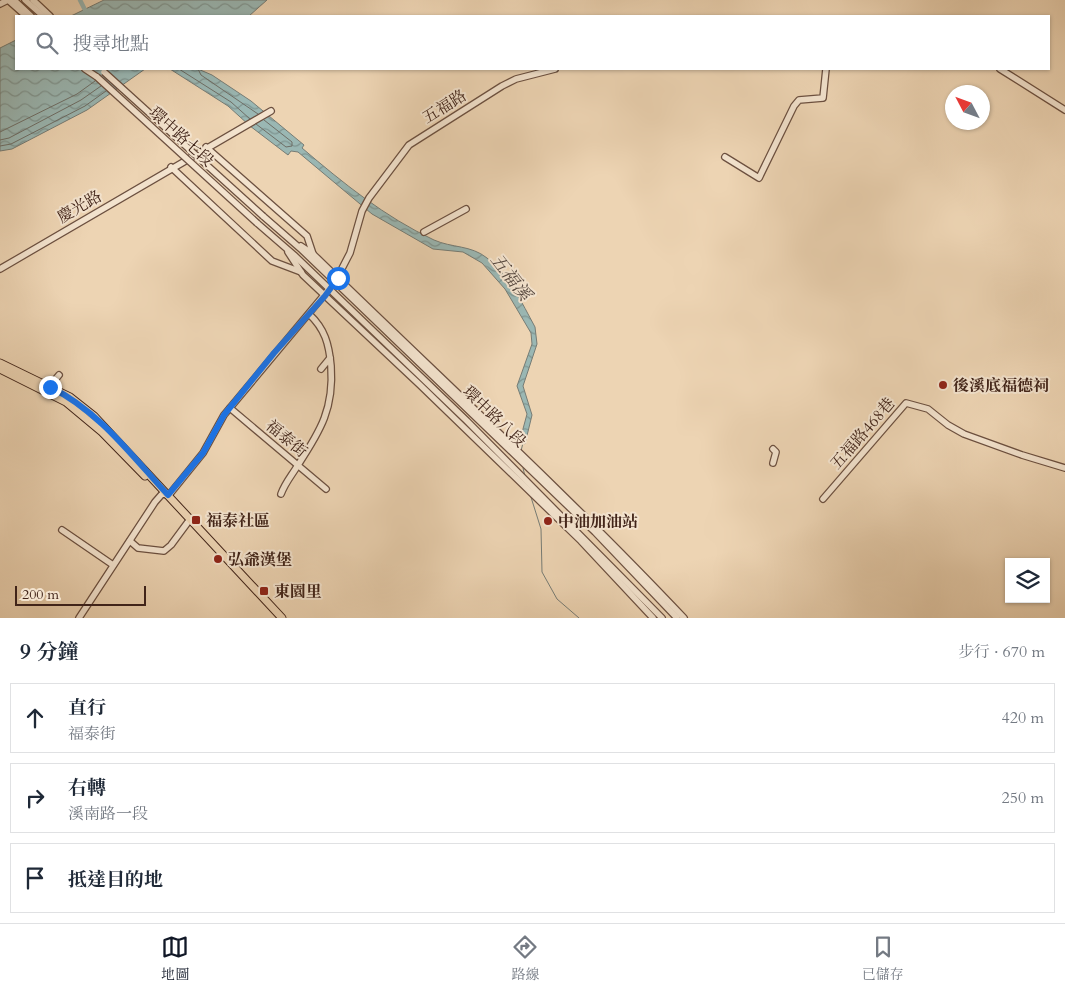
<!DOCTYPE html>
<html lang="zh-TW">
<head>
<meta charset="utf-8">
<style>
  body { margin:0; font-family:Cardo,"Noto Serif TC",serif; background:#f6f6f7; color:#1f2937 }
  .controls { position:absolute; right:15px; bottom:15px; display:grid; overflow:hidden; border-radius:0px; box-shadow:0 1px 4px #0004 }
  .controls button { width:45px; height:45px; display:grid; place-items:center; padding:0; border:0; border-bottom:1px solid #e0e1e3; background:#fff; color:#1f2937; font:25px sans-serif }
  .compass { position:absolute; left:945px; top:85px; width:45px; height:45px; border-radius:50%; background:#fff; box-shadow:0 1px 4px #0004; rotate:311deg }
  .scale { position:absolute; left:15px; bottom:12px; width:131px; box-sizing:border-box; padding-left:5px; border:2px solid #412419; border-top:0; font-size:14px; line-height:18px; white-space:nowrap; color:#412419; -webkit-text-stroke:4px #f3e3ce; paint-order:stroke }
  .stop { position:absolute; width:15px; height:15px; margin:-11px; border:4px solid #1a73e8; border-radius:50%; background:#fff }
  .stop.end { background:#1a73e8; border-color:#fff; box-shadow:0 1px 5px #0008 }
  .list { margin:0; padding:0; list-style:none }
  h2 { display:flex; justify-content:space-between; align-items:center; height:65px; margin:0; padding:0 20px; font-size:21px }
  h2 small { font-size:16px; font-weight:400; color:#747a83 }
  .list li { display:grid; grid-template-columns:32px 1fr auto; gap:15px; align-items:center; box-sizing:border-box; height:70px; margin:0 10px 10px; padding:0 10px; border:1px solid #e0e1e3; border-radius:0px }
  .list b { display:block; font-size:19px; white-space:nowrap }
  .list p { margin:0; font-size:16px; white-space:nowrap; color:#747a83 }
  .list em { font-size:16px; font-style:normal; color:#747a83 }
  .icon { flex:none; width:28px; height:28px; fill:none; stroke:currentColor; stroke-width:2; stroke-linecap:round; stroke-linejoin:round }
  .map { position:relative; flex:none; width:1065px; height:618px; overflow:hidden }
  .search { position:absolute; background:#fff; box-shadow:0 1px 4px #0004; left:15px; right:15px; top:15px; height:55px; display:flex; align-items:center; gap:12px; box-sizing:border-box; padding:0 18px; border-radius:0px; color:#747a83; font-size:19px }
  .sheet { height:305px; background:#fff }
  nav { display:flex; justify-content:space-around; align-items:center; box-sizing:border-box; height:70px; border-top:1px solid #e0e1e3; background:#fff; font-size:14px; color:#747a83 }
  nav a { display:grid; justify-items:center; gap:2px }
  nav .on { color:#111827 }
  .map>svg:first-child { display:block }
  .water { fill:url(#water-waves); stroke:#767c75 }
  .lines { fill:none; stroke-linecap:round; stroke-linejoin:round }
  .shore { stroke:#6e6e66; stroke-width:1 }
  .stream { stroke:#767c75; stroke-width:1 }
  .canal { stroke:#9ab7b3; stroke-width:4.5 }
  .minor-casing { stroke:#6c5040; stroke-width:8 }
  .major-casing { stroke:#412419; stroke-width:9 }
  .minor { stroke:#f3e3ce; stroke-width:5.5 }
  .major { stroke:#edd4b3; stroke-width:7 }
  .minor-bridge-casing { stroke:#6c5040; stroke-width:8; stroke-linecap:butt }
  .minor-bridge { stroke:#f3e3ce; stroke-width:5.5 }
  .route { stroke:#1a73e8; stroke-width:6 }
  .poi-dot { fill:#8f2418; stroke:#f3e3ce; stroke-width:2 }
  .labels { text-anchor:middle; stroke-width:4; stroke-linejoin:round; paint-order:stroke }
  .street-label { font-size:16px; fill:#412419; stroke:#f3e3ce }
  .poi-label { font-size:16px; font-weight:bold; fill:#412419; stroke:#f3e3ce; text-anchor:start }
  .water-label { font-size:18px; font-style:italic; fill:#574940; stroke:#f3e3ce }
</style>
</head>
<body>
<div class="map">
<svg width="1065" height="618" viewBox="0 0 1065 618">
  <defs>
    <pattern id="water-waves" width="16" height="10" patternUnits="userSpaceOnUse" patternTransform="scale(1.25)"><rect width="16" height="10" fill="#9ab7b3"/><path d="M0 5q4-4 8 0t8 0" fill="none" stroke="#7f9591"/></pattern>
  </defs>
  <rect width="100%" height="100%" fill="#edd4b3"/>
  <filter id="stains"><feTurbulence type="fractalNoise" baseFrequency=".004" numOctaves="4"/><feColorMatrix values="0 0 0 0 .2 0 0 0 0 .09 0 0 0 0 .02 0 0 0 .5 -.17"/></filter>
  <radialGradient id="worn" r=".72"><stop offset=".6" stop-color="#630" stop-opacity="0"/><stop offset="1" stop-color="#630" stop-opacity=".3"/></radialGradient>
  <g class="water">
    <path d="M104,0H267L249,16H71Z"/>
    <path d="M16,40V69H145L87,110L12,149L0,151V48Z"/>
    <path d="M170,69H198L212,75L251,101L304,145L302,148C343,183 385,217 434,240C452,248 471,245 487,258C509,275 522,303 535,327L537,344L523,386L532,415L525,444L520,440L527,414L517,386L532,344L531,333L505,289L482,263L463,252L433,249L372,214L298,152L291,151L288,155L250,126L228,106Z"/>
  </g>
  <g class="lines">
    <g class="shore">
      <path d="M179,69L231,102L250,119"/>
      <path d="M198,69L201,75L258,114"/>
      <path d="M256,124L286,147L292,146V142L264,120"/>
      <path d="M0,132L77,94L95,81"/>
      <path d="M0,140L9,138L81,100L101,86"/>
      <path d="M0,146L11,144L85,106L106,91"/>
    </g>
    <g class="stream">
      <path d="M521,451L523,443"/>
      <path d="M523,468L525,476"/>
      <path d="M530,494L541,529L542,572L557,599L579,618"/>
    </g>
    <path class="canal" d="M80,0L88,16"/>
    <g class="minor-casing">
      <g id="minor">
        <path d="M8,0L26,16"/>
        <path d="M14,0L31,16"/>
        <path d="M25,0L43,16"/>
        <path d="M33,0L50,16"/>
        <path d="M0,4L8,0"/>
        <path d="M85,69L97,77"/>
        <path d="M1000,69L1065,110"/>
        <path d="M206,147L307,236L313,254"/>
        <path d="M725,157L759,178L794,106L799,100L823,98L826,69"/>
        <path d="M171,167L272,261L301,272"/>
        <path d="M263,216L302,250L595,532L677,618"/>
        <path d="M257,223L294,255L467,421L662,618"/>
        <path d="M424,232L466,209"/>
        <path d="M301,246L313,254C437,375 565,492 684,618"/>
        <path d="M288,252L303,275L420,385L581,541L653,618"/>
        <path d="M0,269L271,111"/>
        <path d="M321,369L330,358"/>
        <path d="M49,387L59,375"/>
        <path d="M230,408L326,489"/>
        <path d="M773,449L776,452L773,463"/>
        <path d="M281,494C285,483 292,475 298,465C321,430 334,408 331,366C329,344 325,329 309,314"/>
        <path d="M823,499L906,403L928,409L948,425L964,434L1022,455L1065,468"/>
        <path d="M62,530L113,565"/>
        <path d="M130,541L138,548L164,551L171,545L188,522"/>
        <path d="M79,618L155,502L162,494L169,495L203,453L224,415L335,282L350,253L362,211L369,198L409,145L502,86L516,79L555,69"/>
      </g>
    </g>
    <g class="major-casing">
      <g id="major">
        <path d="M0,363L70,397L94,416L282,618"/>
        <path d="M0,369L66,402L102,432L145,476"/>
      </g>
    </g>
    <use href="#minor" class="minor"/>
    <use href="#major" class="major"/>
    <g class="minor-bridge-casing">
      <g id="minor-bridge">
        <path d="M104,72L263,216"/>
        <path d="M97,77L257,223"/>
      </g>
    </g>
    <use href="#minor-bridge" class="minor-bridge"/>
  </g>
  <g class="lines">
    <path class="route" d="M50,387C99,411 132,456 168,495L203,453L224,415L274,353L325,296L338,278"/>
  </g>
  <g class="poi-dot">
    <circle cx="943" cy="385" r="5"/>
    <rect x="191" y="515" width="10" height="10" rx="2.5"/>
    <circle cx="548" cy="521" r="5"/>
    <circle cx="218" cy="559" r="5"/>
    <rect x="259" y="586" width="10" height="10" rx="2.5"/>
  </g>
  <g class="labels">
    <g class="street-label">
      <text transform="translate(444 106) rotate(-32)" y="6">五福路</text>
      <text transform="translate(182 136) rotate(42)" y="6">環中路七段</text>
      <text transform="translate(79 206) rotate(-30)" y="6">慶光路</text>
      <text transform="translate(495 416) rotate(44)" y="6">環中路八段</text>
      <text transform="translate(862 433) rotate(-49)" y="6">五福路468巷</text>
      <text transform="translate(287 438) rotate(40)" y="6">福泰街</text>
    </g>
    <g class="poi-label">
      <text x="953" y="391">後溪底福德祠</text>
      <text x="206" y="526">福泰社區</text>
      <text x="558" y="527">中油加油站</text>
      <text x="228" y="565">弘爺漢堡</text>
      <text x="274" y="597">東園里</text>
    </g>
    <g class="water-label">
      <text transform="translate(511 277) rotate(52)" y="6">五福溪</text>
    </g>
  </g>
  <rect width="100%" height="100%" filter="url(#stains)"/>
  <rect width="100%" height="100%" fill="url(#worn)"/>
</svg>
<div class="controls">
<button><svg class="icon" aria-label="layers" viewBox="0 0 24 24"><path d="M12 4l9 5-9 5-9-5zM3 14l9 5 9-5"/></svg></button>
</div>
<svg class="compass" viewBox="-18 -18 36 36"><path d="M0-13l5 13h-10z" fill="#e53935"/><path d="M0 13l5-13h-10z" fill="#747a83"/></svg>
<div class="scale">200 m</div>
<div class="stop" style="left:338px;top:278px"></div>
<div class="stop end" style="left:50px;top:387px"></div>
<div class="search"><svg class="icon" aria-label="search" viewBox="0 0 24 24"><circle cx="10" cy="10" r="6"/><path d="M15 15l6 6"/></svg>搜尋地點</div>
</div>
<section class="sheet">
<h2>9 分鐘<small>步行 · 670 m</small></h2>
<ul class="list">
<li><svg class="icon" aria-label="ahead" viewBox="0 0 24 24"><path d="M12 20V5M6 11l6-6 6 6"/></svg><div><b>直行</b><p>福泰街</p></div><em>420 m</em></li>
<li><svg class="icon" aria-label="right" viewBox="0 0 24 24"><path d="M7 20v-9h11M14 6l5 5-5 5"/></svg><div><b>右轉</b><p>溪南路一段</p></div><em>250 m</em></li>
<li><svg class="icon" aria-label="arrive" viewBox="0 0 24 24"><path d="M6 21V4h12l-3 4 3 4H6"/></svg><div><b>抵達目的地</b></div></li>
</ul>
</section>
<nav>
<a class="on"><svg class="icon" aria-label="map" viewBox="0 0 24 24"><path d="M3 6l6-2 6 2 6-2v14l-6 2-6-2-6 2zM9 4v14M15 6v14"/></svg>地圖</a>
<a><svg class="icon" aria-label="directions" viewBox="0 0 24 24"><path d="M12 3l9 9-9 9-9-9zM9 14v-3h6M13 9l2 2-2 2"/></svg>路線</a>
<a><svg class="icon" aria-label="saved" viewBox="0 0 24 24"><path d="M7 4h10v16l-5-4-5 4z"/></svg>已儲存</a>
</nav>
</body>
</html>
